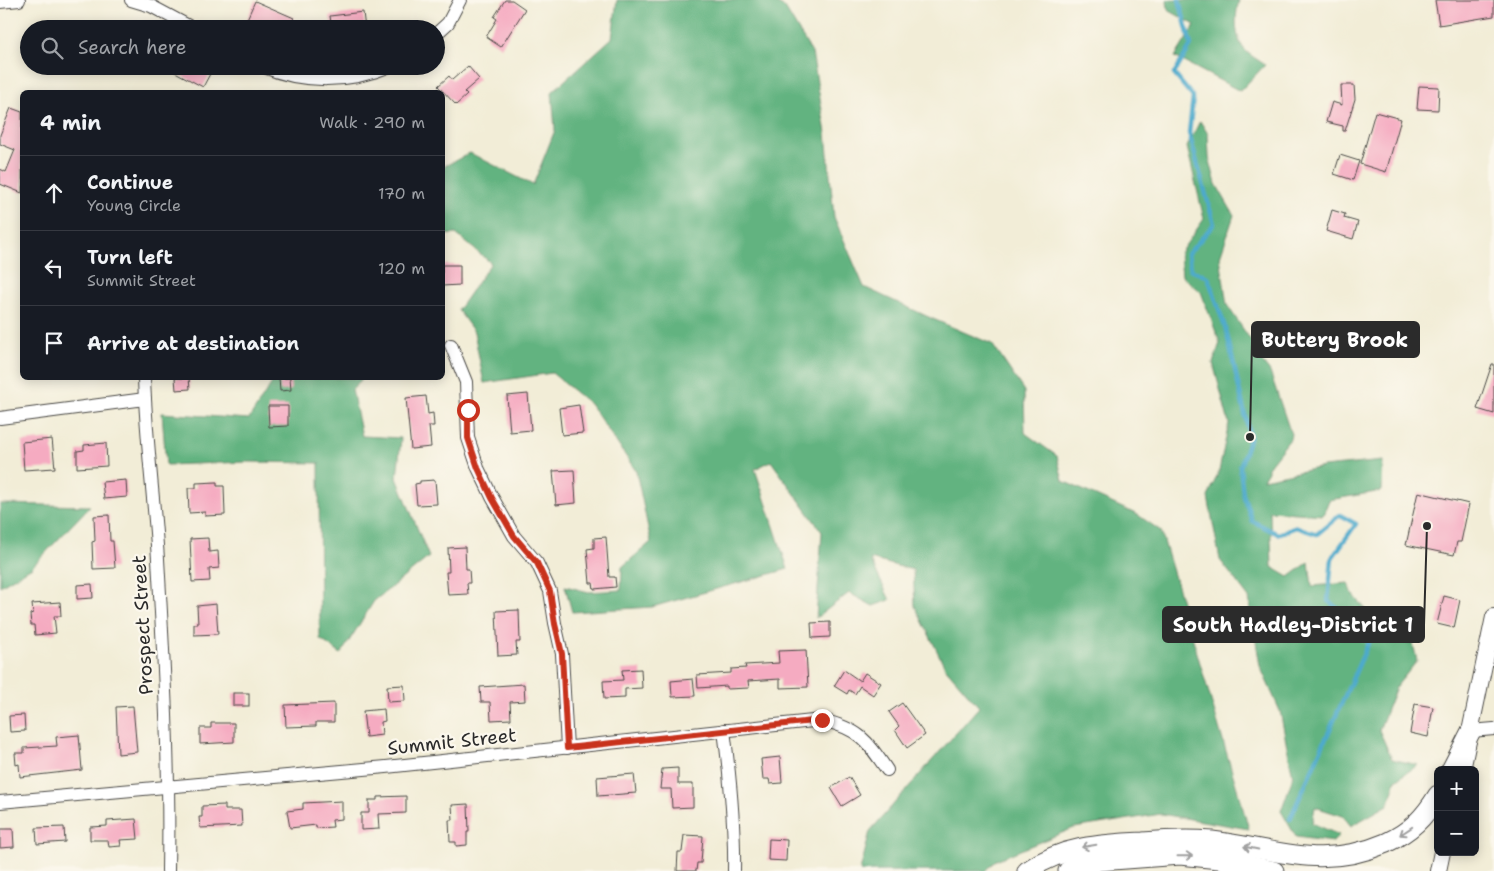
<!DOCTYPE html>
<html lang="en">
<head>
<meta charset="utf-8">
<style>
  body { margin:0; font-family:"Shantell Sans",sans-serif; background:#20242c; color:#f1f3f6 }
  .controls { position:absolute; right:15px; bottom:15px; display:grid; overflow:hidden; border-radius:8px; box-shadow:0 2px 12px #0003 }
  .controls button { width:45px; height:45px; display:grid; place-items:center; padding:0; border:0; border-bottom:1px solid #363941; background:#171b24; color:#f1f3f6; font:25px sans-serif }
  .stop { position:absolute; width:15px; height:15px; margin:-11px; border:4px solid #c8321e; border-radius:50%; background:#fff }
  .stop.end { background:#c8321e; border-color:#fff; box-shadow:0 1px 5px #0008 }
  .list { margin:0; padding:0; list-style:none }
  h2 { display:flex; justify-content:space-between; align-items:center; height:65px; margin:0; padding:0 20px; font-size:21px }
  h2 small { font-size:16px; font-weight:400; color:#9ea1a6 }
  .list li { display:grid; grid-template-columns:32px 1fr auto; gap:15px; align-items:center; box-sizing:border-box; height:75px; padding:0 20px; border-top:1px solid #363941 }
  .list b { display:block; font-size:19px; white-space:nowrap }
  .list p { margin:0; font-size:16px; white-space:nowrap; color:#9ea1a6 }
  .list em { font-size:16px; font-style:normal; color:#9ea1a6 }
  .icon { flex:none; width:28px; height:28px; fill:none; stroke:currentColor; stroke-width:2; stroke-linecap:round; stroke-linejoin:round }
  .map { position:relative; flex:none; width:1494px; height:871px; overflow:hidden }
  .search { position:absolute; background:#171b24; box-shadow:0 2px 12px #0003; left:20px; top:20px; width:425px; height:55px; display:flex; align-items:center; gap:12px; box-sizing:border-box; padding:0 18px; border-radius:28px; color:#9ea1a6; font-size:19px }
  .panel { position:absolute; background:#171b24; box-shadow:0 2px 12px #0003; left:20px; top:90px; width:425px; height:290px; border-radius:8px }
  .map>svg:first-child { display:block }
  .forest { fill:#62b380; stroke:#466f56 }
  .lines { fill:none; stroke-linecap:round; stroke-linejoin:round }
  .stream { stroke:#4eaacc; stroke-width:4.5 }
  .building { fill:#f5abc1 }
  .street-casing { stroke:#494845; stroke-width:14 }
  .secondary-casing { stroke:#494845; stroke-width:18 }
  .primary-casing { stroke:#494845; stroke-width:21 }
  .street { stroke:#fff; stroke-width:12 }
  .secondary { stroke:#fff; stroke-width:16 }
  .primary { stroke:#fff; stroke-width:19 }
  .oneway { stroke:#a0a0a0 }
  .route { stroke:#c8321e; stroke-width:6 }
  .labels { text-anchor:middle; stroke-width:4.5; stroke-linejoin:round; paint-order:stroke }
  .street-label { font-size:19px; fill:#2b2b2b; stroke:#fbf7ec }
  .leader { fill:none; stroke:#2b2b2b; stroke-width:2 }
  .callout-dot { fill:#2b2b2b; stroke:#fbf7ec; stroke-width:2 }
  .callout { fill:#2b2b2b; stroke:#2b2b2b; stroke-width:2 }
  .callout-label { font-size:20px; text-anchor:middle; font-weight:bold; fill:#fff }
</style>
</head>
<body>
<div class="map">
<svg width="1494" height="871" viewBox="0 0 1494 871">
  <rect width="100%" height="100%" fill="#fbf7ec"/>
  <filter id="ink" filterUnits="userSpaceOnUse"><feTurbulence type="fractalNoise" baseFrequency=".02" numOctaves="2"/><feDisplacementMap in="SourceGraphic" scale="10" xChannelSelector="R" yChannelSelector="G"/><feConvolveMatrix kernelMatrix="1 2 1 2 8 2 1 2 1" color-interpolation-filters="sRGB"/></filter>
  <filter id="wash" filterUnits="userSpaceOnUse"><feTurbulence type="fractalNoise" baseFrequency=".0096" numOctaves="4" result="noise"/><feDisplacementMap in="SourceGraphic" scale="20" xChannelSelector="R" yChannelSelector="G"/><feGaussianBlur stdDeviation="1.12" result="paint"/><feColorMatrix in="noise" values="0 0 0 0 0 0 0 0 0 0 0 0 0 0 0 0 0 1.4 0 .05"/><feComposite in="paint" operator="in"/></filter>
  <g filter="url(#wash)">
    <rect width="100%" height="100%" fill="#f2edd7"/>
    <g class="forest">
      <path d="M617,0H771L785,8L812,53L826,133L834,217L864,287L933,319L992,344L1024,391L1025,433L1057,456L1063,481L1138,515L1161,531L1249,829L1161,814L1074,828L996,860L985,871H860L870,831L979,707L945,667L915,606L913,570L870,559L890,600L873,606L849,593L816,618L822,532L771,461L755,469L788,569L652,607L572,612L565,586L589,592L621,590L622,567L651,542L636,471L590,404L552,373L484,383L474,332L458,310L491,263L456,234L443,235V167L470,153L533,185L555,130L552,92L612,38Z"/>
      <path d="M1167,0H1239C1235,15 1234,38 1245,50C1250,56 1259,60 1265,65L1240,91L1175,57L1195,25L1168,10Z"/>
      <path d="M1200,121L1208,134L1209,157L1216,184L1234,215L1220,257L1227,305L1260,354L1259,358L1270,372L1291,434L1290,439L1268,467V471L1263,479L1323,467L1383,461L1382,491L1329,500L1323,515L1270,511L1272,567L1289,577L1309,562L1312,586L1349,583L1352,593L1394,642L1413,643L1417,661L1396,687L1379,730L1392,759L1418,765L1396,780L1388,805L1351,826L1343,816L1315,807L1312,823L1339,835L1333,842L1296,837L1281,811L1293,777L1280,711L1260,666L1249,598L1220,560L1208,497L1219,471L1229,423L1213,363L1220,343L1201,292L1182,276L1180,253L1204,219L1187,147Z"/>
      <path d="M275,378H361V380L352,390L362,436L401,438L397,478L429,557L374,601L341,654L320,639L319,463L248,462L166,465L162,413L249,419Z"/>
      <path d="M0,504L90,506L32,567L0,586Z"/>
    </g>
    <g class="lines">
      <path class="stream" d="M1179,0L1191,45L1174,74L1193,97L1189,133L1214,224L1188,254L1191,270L1208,277L1226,330L1250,437L1240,467L1243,494L1252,521L1278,534L1296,527L1317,534L1340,515L1356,524L1332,558L1328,601L1372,635L1290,819"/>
    </g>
    <g id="blocks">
      <g class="building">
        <path d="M505,0H512L525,9L501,47L486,37L497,19L494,17Z"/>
        <path d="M1435,0H1494V16L1439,25Z"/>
        <path d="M255,1L294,18L289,29H281L265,22L264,27L247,19Z"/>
        <path d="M363,12L365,29H332L330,16Z"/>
        <path d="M164,66H199L211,72L203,87Z"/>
        <path d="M468,66L479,79L464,92L467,95L456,105L438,86L449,76L452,80Z"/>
        <path d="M1341,85H1354L1355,99L1345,131H1343V126L1326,122L1332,102L1342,105Z"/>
        <path d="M1419,86L1439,87L1438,110L1417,109Z"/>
        <path d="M11,108L22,112V193L0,184V169L6,172L15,150L0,144V135Z"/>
        <path d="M1375,112L1401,119L1386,172L1360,164Z"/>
        <path d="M1340,155L1359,161L1353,180L1334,174Z"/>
        <path d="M1332,210L1345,214L1344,218L1358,222L1353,239L1326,231Z"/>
        <path d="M442,265H460V285L442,286Z"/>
        <path d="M1492,364H1494V414L1477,409Z"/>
        <path d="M175,378H189L190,389L176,390Z"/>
        <path d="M279,378H290L291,390L280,391Z"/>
        <path d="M528,394L531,430L510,432L507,396Z"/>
        <path d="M426,396L428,414L433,413L434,426H429L431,447L411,449L406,398Z"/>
        <path d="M579,405L583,433L562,435L559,408Z"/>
        <path d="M268,406H288V426L269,427Z"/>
        <path d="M52,439L55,468L24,470L22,442Z"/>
        <path d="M106,443L107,466L77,468V451L84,450V445Z"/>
        <path d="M574,470L576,503L556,505L553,471Z"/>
        <path d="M126,480L127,497L104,499L102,482Z"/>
        <path d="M435,480L437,504L417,505L415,484L420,483V481Z"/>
        <path d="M217,482V486H224L225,515L205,516V512L189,513L188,488H196V483Z"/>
        <path d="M1418,492L1469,504L1461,542H1457L1454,555L1406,545Z"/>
        <path d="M109,515L110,541H113L115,568L93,569L92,542L95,541L94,516Z"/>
        <path d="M606,537L609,577H615L616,587L594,589L593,583H590L587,549L594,548V538Z"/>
        <path d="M208,538L209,552L218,551L219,568L209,569L210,581L192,582L190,539Z"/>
        <path d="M465,547L466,569H469L470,583H467L468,594L448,595L446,572H449L448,548Z"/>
        <path d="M92,584L93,598L77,599V585Z"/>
        <path d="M1444,596L1460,600L1454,628L1437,624Z"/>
        <path d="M60,602L61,616H54L56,633L35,635L34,625H31L30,614L33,613L32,604Z"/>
        <path d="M216,604L218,634L194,635V624H198L197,606Z"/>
        <path d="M519,610L520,642H516L517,655L498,656L496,611Z"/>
        <path d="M830,622V637L812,638L811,623Z"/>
        <path d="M806,650L808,687L780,688V679L748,681L749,688L727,689V686L698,688L697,675L731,673V669L746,668L745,665L779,663L778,651Z"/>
        <path d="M641,669L642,688L625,689V698L604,699L603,681L623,680L622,670Z"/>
        <path d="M844,670L860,681L865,673L881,683L873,695L860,686L855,694L849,690L847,694L834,686Z"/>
        <path d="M693,679L695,696L672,697L671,681Z"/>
        <path d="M524,684L525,701L510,702L511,719L491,720L490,702H481L480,687Z"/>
        <path d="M404,685L405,701L388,702L387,686Z"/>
        <rect x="233" y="693" width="16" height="13"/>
        <path d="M334,703V722H316V726L286,727L285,705Z"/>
        <path d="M902,703L925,735L907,748L895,730L899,726L889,712Z"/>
        <path d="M1415,704L1433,707L1428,737L1410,733Z"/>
        <path d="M133,706L137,752L118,754L116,707Z"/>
        <path d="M384,709L385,721L381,722L382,735L366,737L363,711Z"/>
        <path d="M24,715L25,731L10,732L9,716Z"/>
        <path d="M211,723H234V742L200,744V728H211Z"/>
        <path d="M79,735L82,770L20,777L19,764L16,765L15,753H24V748L57,746L56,737Z"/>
        <path d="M780,757L782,783L770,784L769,779H763L761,759Z"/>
        <path d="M678,768V784H693V807L672,808L671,789H660L662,769Z"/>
        <path d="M634,774L636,793L598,796L597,777Z"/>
        <path d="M849,777L860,795L842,806L831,788Z"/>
        <path d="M406,796V813L378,814L379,829L361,830V813H369V800H377V797Z"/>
        <path d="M342,801V819L332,820L333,827L316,828V825L290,828L287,811L303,809V803Z"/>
        <path d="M468,804L469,832H467V845L456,846V842H450L449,820H453L452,805Z"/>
        <path d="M225,805V810H241L242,826L200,828L199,817H202V806Z"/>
        <path d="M136,819L138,839L120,840L121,846L109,847L108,840H90V827L107,826V821Z"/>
        <path d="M64,827L65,842L37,844L36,828Z"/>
        <path d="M0,829H13L14,847L0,848Z"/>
        <path d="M684,835L703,836L701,863H697L696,871H677L678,852H682Z"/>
        <path d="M769,839L787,840L786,861L768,860Z"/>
      </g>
    </g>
  </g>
  <g filter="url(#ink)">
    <use href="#blocks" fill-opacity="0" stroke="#494845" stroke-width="1"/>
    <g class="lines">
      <g class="street-casing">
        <g id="street">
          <path d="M131,0L151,6L194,29"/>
          <path d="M0,2L19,0"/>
          <path d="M436,34L448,23L460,0"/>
          <path d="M262,66C303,84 350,83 390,66"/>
          <path d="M451,345L466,382L468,438L478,468L492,497L514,536L537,563L550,591L555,623L562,654L567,748"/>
          <path d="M144,378C146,438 154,499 158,559C164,663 170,767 168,871"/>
          <path d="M0,418L145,399"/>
          <path d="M724,730C730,777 735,824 734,871"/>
          <path d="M1471,731L1494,729"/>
          <path d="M0,802L386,767L822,720C859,729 866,739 887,770"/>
        </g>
      </g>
      <g class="secondary-casing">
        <g id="secondary">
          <path d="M1462,770L1494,617"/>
          <path d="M1438,871L1442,852"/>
        </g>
      </g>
      <g class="primary-casing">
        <g id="primary">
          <path d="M1451,770L1471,731"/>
          <path d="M1027,871C1063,846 1101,844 1143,842C1166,840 1189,839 1212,841C1277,849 1321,871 1386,843C1411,831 1424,818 1438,795"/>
          <path d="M1068,871L1084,865L1099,861L1180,855L1219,859L1274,871"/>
        </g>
      </g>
      <use href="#street" class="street"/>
      <use href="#secondary" class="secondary"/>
      <use href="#primary" class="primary"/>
    </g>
    <defs><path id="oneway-shaft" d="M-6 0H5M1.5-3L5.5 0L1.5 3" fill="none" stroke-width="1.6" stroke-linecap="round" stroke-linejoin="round" transform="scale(1.25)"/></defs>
    <g class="oneway">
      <use href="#oneway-shaft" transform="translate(1406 831) rotate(146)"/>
      <use href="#oneway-shaft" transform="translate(1089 846) rotate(170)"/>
      <use href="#oneway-shaft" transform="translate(1251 848) rotate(-168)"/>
      <use href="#oneway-shaft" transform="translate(1185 856) rotate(-1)"/>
    </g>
  </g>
  <g class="lines" filter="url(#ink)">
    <path class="route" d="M468,410V438L478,468L492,498L514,536L537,563L550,591L555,624L562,654L567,748L822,720"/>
  </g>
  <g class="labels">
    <g class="street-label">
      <text transform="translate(142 625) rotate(-93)" y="7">Prospect Street</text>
      <text transform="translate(452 741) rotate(-6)" y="7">Summit Street</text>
    </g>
  </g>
  <path class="leader" d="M1250 437L1252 340M1427 526L1424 625"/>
  <g class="callout-dot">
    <circle cx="1250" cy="437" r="5"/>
    <circle cx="1427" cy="526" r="5"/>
  </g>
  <g class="callout">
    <rect x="1252" y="322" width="167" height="35" rx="5"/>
    <rect x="1163" y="607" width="261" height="35" rx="5"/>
  </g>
  <g class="callout-label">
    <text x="1335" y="347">Buttery Brook</text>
    <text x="1293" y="632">South Hadley-District 1</text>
  </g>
</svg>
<div class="controls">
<button>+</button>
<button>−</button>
</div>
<div class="stop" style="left:468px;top:410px"></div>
<div class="stop end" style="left:822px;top:720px"></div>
<div class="search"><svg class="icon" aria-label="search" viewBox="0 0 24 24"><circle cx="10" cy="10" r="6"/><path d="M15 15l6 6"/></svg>Search here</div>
<section class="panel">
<h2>4 min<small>Walk · 290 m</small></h2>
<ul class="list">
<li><svg class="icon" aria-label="ahead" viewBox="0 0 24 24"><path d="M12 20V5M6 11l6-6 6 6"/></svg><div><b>Continue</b><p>Young Circle</p></div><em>170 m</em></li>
<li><svg class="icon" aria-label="left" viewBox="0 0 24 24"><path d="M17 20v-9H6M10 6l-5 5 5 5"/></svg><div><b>Turn left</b><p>Summit Street</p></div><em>120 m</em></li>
<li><svg class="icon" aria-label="arrive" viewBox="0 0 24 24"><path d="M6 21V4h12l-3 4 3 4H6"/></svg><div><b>Arrive at destination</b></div></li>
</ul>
</section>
</div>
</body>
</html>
